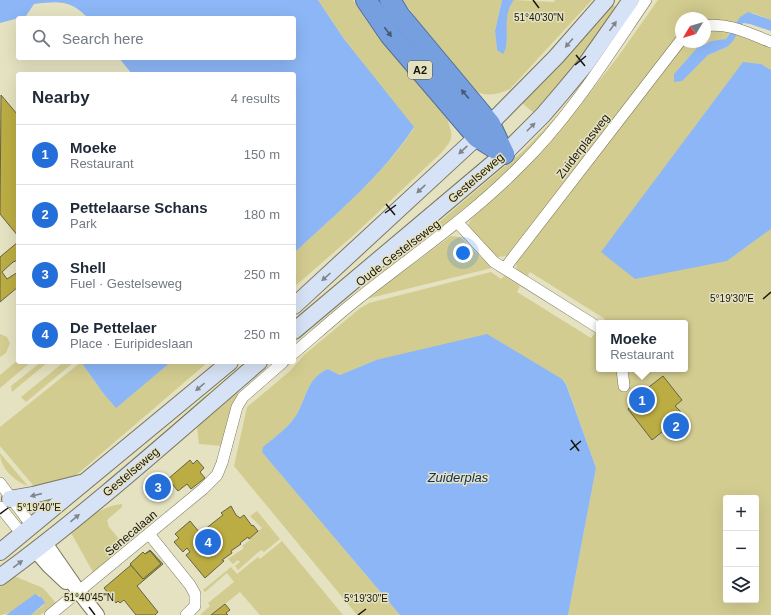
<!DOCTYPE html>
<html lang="en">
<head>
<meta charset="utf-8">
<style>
  body { margin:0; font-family:Helvetica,sans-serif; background:#f6f6f7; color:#1f2937 }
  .controls { position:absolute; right:12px; bottom:12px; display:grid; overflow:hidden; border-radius:4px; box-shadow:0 4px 16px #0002 }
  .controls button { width:36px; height:36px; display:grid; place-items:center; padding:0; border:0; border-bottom:1px solid #e0e1e3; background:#fff; color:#1f2937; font:20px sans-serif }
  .compass { position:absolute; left:675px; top:12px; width:36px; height:36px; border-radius:50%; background:#fff; box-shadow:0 4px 16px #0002; rotate:232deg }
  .you { position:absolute; left:463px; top:253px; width:14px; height:14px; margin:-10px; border:3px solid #fff; border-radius:50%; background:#1a73e8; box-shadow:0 0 0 6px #1a73e833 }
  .badge { display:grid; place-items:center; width:26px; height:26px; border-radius:50%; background:#236ed9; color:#fff; font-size:13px; font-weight:700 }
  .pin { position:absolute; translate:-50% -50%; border:2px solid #fff; box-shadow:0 1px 4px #0006 }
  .popup { position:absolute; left:596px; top:320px; width:92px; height:52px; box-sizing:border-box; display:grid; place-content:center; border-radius:4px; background:#fff; filter:drop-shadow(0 1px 3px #0005); font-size:13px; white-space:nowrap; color:#747a83 }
  .popup b { font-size:15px; color:#1f2937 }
  .popup::after { content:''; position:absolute; left:50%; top:100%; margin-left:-8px; border:8px solid transparent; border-top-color:#fff }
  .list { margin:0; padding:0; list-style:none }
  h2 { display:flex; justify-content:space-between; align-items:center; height:52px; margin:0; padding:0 16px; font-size:17px }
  h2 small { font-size:13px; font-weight:400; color:#747a83 }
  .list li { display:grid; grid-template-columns:26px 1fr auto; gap:12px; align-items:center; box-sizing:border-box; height:60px; padding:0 16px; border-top:1px solid #e0e1e3 }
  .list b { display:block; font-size:15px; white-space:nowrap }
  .list p { margin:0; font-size:13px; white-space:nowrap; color:#747a83 }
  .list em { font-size:13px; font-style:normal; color:#747a83 }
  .icon { flex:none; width:22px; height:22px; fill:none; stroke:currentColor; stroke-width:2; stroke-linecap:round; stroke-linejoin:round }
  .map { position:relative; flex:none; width:771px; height:615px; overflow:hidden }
  .search { position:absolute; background:#fff; box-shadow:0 4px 16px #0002; left:16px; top:16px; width:280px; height:44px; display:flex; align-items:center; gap:10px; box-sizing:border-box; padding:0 14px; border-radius:4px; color:#747a83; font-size:15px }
  .panel { position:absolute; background:#fff; box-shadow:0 4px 16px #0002; left:16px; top:72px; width:280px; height:292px; border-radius:4px }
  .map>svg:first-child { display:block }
  .green { fill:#d3cc90; fill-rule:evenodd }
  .water { fill:#8cb6f5 }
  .building { fill:#bbad43; stroke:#656247 }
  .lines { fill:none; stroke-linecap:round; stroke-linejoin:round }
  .minor-casing { stroke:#79765a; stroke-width:12 }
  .tertiary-casing { stroke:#79765a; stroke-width:16 }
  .secondary-casing { stroke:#79765a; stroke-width:18 }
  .motorway-casing { stroke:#546f94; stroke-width:22 }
  .minor { stroke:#fff; stroke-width:11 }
  .tertiary { stroke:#fff; stroke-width:14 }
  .secondary { stroke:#d6e2f5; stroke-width:16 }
  .motorway { stroke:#759fde; stroke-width:20 }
  .oneway { fill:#80868c }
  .oneway2 { fill:#465a74 }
  .ticks { fill:none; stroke:#18160b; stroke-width:1.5 }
  .labels { text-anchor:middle; stroke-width:3; stroke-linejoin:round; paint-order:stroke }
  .shield { fill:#e5e2c2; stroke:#565342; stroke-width:1 }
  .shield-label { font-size:11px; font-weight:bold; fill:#18160b }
  .street-label { font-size:12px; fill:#18160b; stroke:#e5e2c2 }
  .water-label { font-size:13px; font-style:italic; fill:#0e2f5f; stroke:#e5e2c2 }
  .ticks-label { font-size:10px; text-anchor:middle; fill:#18160b; stroke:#e5e2c2; stroke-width:3; stroke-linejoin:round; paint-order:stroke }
</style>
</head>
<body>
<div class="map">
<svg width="771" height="615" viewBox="0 0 771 615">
  <rect width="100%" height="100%" fill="#e5e2c2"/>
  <g class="green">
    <path d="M318,0H353C379,44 417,78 447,119C454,137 453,139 441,153L355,234L294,287V253C336,214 383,175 414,128L344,39Z"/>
    <path d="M403,0H502L495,31L497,50L507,44C505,30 505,11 514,0L554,2L555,0H592L510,89C497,95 486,97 473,90V87L417,20Z"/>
    <path d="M658,0H771V20L753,13L736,24L705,23V18H681V36L508,256L496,257L467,227L471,219L525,169L559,132L617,58Z"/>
    <path d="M611,3L617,8L584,54L535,114L521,102Z"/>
    <path d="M705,30L730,32L726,39L704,44L701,61L708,55L727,47L736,33L771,45V70L761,64L743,63L693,129L727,261L771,229V615H568L596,468L566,383L562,379L376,360L340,375L328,369C307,378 307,396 297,414C289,427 274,438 263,448L262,452L400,615H357L234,466L247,407L290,371L304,355L359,309L369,303L491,272L501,279L504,276L520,286L517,292L591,338L599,328V369H685V323H603L605,319L530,272L526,278C519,273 516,271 516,263L685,42H705ZM726,498H756V600H726Z"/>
    <path d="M573,99C516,181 429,238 351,300L346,301L523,151Z"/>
    <path d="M451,236L460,237L492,268L366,299Z"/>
    <path d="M0,334L7,337L10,343L6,353L0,357Z"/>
    <path d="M18,360V362H31L0,388V375Z"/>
    <path d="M41,362H48L12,392L11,386Z"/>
    <path d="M64,362H74L26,402L21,397Z"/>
    <path d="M81,362L103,393L116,407L171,362H208L67,483L38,491L0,446V427Z"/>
    <path d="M239,390L222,446L199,444L197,426Z"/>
    <path d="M0,453L28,486C14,481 0,468 0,453Z"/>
    <path d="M122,504V507L107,520L109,527L120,540L106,552L112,560L94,574L70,531C84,519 103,506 122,504Z"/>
    <path d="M257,511L280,539L264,552L261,550L238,570L235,566L240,562L238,560L233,564L228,559L244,548L242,546L250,540L249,538L262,528L250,516Z"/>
    <path d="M282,541L343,615H260L240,592L211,615H200L210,606L208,603L234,582L227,573L205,592L203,590L231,567L237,574L258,557L260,559Z"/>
    <path d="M14,576L43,588L56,603L40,615H31L44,605V602L39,595C26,600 11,615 0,615V587Z"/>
  </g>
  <g class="water">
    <path d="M0,0H318L344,39L414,127C383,175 336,214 294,253V74H132L119,58H294V18H88C70,0 60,1 34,4L26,16L0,23Z"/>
    <path d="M502,0H514C500,17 512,43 503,54L497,50L495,31Z"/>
    <path d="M748,12L771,20V31L750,24L743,23L733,41L727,47L708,55L682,81L674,82V74L697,48L712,41L726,39L740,17Z"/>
    <path d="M743,62L761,64L771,70V229L727,261L635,279L601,252Z"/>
    <path d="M487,334L562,379L566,384L596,468L568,615H400L272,464L262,452L263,447C274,438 289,427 297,414C307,396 307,378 328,369L340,375L376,360Z"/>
    <path d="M81,362H171L116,408L103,393Z"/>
    <path d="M35,594L42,598L45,603L31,615H6Z"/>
  </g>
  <g class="building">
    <path d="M1,95L17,114L18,112V236L0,214Z"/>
    <path d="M18,242V260L13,262L2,272L7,279L18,272V287L0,302V257Z"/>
    <path d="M663,376L682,400L675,406L682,413L664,425L667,428L652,440L628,409L652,390L649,387Z"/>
    <path d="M190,460L193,464L197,460L204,468L200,472L205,478L191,489L187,484L178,491L168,479Z"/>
    <path d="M231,506L236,515L240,518L244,515L252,526L253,525L258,531L249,539L248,537L240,543L241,544L231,551L232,553L222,560L224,561L205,578L186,555L190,552L187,548L183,552L174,542L179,538L175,534L190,521L200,533L223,515L221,513Z"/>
    <path d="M150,550L163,564L137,586L158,612L155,615H136L124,600L120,603L118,601L116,603L104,588L131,565L143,579L161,564L150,551L145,554Z"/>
    <path d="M150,551L161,564L143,579L130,564L143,552L145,554Z"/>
    <path d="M225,604L230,610L226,613L228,615H211Z"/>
  </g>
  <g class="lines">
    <g class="minor-casing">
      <g id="minor">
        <path d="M705,26C728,22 750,34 771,42"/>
        <path d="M458,223L494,262L599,328"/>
        <path d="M505,268L681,40"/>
        <path d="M294,353C314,336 334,318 354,302C410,257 470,217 520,166C570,117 607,57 646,0"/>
        <path d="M622,369L624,386"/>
        <path d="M0,483L32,526"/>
        <path d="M0,507L22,534"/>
        <path d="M149,534L190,585L195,594V606L186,615"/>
        <path d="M50,615L203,489L217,475L222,463L237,407L243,397L283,362"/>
      </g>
    </g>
    <g class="tertiary-casing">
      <g id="tertiary">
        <path d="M45,543L79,592L97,615"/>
        <path d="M36,551L49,566L66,582"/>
      </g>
    </g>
    <g class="secondary-casing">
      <g id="secondary">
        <path d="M294,306L477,137L556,57L606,0"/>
        <path d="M294,331L504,154L543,115L561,94L586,64L631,0"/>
        <path d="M10,499L33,495L81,483"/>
        <path d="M0,552L230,362"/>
        <path d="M0,577C90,511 174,435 259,362"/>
      </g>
    </g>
    <g class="motorway-casing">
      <g id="motorway">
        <path d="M366,0L390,35L477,137L504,154"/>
        <path d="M390,0L400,16L490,124L504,154"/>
      </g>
    </g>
    <use href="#minor" class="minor"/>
    <use href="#tertiary" class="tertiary"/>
    <use href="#secondary" class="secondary"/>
    <use href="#motorway" class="motorway"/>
  </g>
  <defs><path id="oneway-solid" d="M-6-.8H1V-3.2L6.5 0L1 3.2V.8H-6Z"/></defs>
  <g class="oneway">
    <use href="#oneway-solid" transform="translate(613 26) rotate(-54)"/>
    <use href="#oneway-solid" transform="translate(569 43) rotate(131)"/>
    <use href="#oneway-solid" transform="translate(531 127) rotate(-45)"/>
    <use href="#oneway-solid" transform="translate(463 150) rotate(137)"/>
    <use href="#oneway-solid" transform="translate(421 189) rotate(137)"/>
    <use href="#oneway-solid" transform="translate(326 277) rotate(138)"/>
    <use href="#oneway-solid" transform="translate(200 387) rotate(140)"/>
    <use href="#oneway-solid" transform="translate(36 495) rotate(167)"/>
    <use href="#oneway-solid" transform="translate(75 518) rotate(-40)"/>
    <use href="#oneway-solid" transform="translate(18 564) rotate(-37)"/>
  </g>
  <g class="oneway2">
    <use href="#oneway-solid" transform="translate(388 32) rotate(53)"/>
    <use href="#oneway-solid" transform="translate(465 94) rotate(-130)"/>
  </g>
  <path class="ticks" d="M533,0L539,8M576,55L585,66M575,65L586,56M386,204L395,215M385,213L396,205M763,299L771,292M571,440L579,451M570,450L581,441M0,514L8,508M89,607L95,615M358,615L366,609"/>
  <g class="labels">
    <rect class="shield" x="408" y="61" width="24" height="18" rx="3"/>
    <g class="shield-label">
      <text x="420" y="74">A2</text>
    </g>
    <g class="street-label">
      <text transform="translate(583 146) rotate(-52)" y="4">Zuiderplasweg</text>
      <text transform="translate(476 178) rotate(-41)" y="4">Gestelseweg</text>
      <text transform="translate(398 253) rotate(-37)" y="4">Oude Gestelseweg</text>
      <text transform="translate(131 472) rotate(-40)" y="4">Gestelseweg</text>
      <text transform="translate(131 533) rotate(-40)" y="4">Senecalaan</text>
    </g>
    <g class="water-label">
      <text x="458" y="482">Zuiderplas</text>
    </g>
  </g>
  <g class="ticks-label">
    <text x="539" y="21">51°40'30"N</text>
    <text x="732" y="302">5°19'30"E</text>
    <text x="39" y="511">5°19'40"E</text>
    <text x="89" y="601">51°40'45"N</text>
    <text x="366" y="602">5°19'30"E</text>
  </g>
</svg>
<div class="controls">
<button>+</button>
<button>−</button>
<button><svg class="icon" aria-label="layers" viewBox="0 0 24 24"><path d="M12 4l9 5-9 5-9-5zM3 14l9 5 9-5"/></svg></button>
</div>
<svg class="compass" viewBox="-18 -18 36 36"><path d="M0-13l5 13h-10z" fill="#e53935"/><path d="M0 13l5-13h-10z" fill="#747a83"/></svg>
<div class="you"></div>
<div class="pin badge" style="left:642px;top:400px">1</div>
<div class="popup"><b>Moeke</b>Restaurant</div>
<div class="pin badge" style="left:676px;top:426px">2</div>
<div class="pin badge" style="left:158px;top:487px">3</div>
<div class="pin badge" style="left:208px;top:542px">4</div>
<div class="search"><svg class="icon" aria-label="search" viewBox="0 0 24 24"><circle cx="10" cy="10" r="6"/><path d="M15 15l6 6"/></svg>Search here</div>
<section class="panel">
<h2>Nearby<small>4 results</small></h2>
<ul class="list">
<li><span class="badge">1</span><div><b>Moeke</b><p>Restaurant</p></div><em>150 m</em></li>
<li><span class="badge">2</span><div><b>Pettelaarse Schans</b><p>Park</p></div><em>180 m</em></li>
<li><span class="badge">3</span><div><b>Shell</b><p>Fuel · Gestelseweg</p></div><em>250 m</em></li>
<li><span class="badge">4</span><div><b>De Pettelaer</b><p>Place · Euripideslaan</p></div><em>250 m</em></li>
</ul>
</section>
</div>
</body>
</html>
